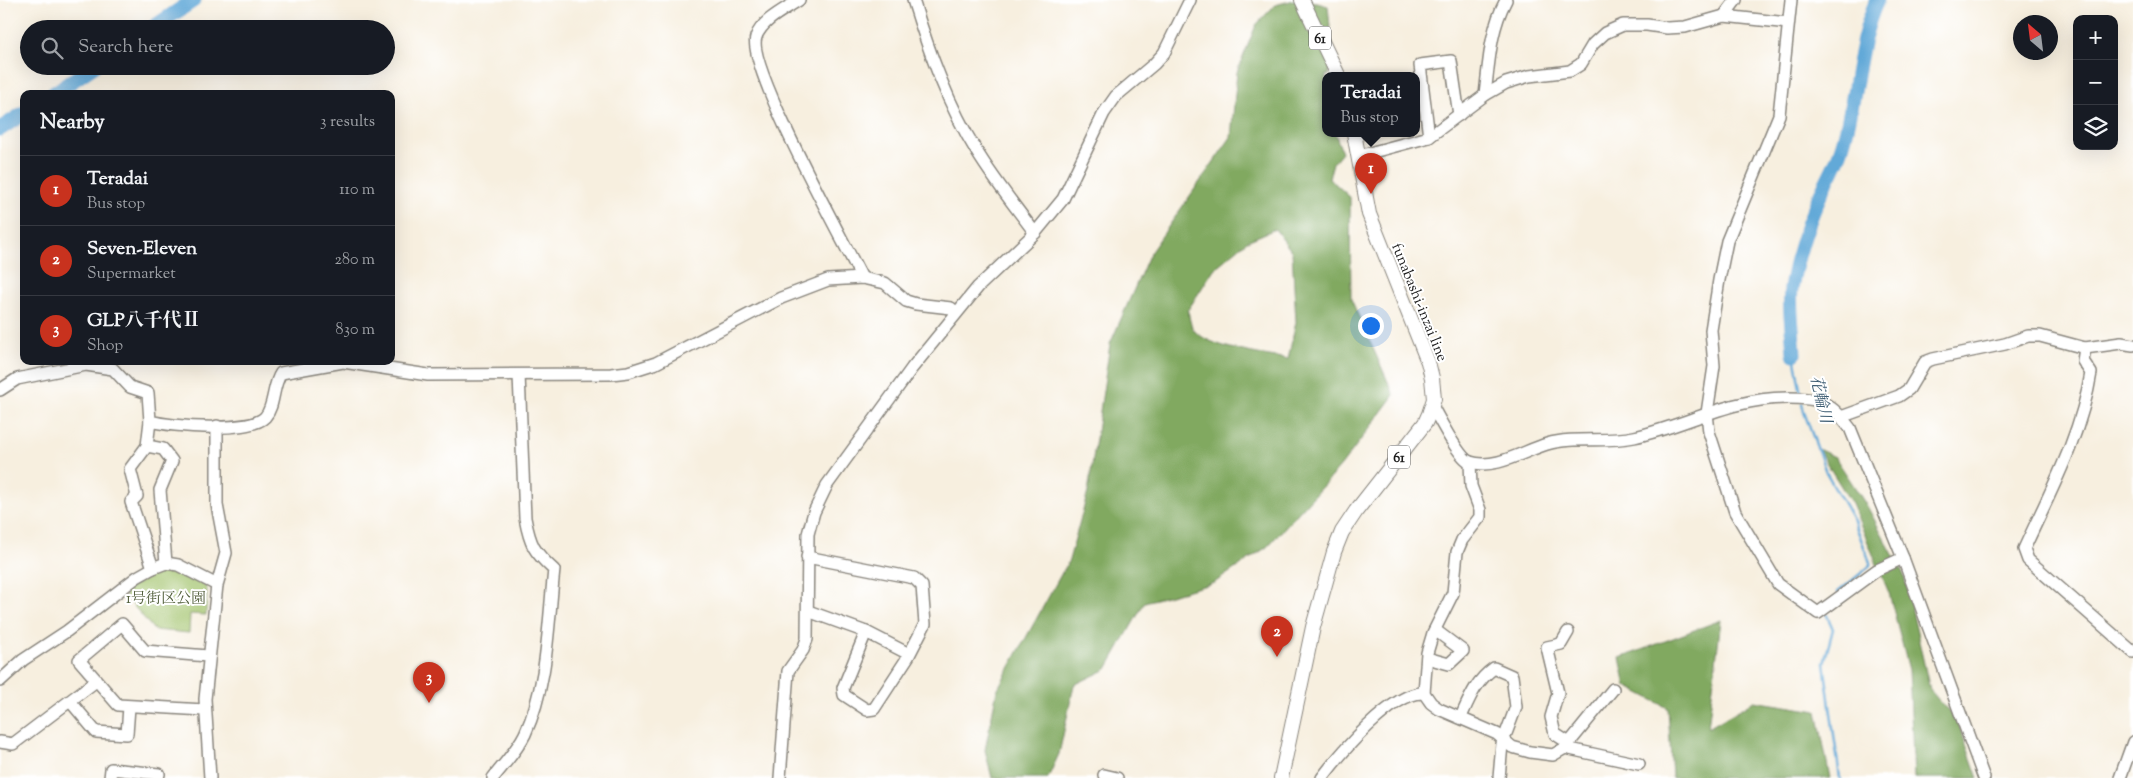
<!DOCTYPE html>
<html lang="en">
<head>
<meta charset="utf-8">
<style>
  body { margin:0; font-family:"Sorts Mill Goudy","Noto Serif JP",serif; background:#20242c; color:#f1f3f6 }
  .controls { position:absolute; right:15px; top:15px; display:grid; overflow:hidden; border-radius:10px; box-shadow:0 5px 20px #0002 }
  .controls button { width:45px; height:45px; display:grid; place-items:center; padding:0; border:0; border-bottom:1px solid #363941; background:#171b24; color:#f1f3f6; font:25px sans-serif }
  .compass { position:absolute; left:2013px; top:15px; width:45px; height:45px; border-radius:50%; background:#171b24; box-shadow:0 5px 20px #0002; rotate:332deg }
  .you { position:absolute; left:1370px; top:325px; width:18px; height:18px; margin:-12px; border:4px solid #fff; border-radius:50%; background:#1a73e8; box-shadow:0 0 0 8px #1a73e833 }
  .badge { display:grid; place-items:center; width:32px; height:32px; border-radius:50%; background:#c8321e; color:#fff; font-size:16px; font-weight:700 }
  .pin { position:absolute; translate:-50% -41px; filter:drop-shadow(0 1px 2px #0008) }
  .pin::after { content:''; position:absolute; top:26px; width:18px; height:15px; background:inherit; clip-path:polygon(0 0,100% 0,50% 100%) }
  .popup { position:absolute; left:1322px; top:72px; width:98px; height:65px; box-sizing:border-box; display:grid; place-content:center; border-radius:10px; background:#171b24; filter:drop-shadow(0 1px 4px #0005); font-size:16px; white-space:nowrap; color:#9ea1a6 }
  .popup b { font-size:19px; color:#f1f3f6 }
  .popup::after { content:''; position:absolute; left:50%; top:100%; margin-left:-10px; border:10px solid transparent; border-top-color:#171b24 }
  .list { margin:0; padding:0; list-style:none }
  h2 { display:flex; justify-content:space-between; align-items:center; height:65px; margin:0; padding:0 20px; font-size:21px }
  h2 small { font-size:16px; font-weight:400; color:#9ea1a6 }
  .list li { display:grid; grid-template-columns:32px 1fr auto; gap:15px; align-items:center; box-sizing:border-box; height:70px; padding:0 20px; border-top:1px solid #363941 }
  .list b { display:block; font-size:19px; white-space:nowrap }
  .list p { margin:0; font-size:16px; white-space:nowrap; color:#9ea1a6 }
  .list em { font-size:16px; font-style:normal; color:#9ea1a6 }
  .icon { flex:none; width:28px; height:28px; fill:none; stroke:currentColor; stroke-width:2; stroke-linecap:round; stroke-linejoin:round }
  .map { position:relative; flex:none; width:2133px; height:778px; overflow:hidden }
  .search { position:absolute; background:#171b24; box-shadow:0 5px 20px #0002; left:20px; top:20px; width:375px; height:55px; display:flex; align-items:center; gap:12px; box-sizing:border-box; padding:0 18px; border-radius:28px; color:#9ea1a6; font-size:19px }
  .panel { position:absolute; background:#171b24; box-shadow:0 5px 20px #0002; left:20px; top:90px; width:375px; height:275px; border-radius:10px }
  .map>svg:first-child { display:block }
  .green { fill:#a2c36c; stroke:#5f7044 }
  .forest { fill:#81a960; stroke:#4e623e; fill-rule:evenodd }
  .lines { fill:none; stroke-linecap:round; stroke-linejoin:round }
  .stream { stroke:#62a9d8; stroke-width:2.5 }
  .river { stroke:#62a9d8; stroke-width:15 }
  .minor-casing { stroke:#8a867e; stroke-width:14 }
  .major-casing { stroke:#8a867e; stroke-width:16 }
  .minor { stroke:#fff; stroke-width:11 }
  .major { stroke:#fff; stroke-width:14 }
  .labels { text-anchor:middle; stroke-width:4; stroke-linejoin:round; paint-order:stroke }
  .shield { fill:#fff; stroke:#606060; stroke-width:1 }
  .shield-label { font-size:14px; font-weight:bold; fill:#1c1c1c }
  .street-label { font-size:15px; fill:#1c1c1c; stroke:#fff }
  .park-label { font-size:15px; fill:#525f3c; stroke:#fff }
  .water-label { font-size:16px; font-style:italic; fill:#3c5b71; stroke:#fff }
</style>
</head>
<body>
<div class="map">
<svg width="2133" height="778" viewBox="0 0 2133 778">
  <rect width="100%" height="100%" fill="#fff"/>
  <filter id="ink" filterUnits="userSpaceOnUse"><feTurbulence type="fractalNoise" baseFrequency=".02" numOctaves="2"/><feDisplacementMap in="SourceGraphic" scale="10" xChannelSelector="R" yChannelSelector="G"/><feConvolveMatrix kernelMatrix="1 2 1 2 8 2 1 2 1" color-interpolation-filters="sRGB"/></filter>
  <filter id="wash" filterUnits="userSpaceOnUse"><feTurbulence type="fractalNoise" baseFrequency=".0096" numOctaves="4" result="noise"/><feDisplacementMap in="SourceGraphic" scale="20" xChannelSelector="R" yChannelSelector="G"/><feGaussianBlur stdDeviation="1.12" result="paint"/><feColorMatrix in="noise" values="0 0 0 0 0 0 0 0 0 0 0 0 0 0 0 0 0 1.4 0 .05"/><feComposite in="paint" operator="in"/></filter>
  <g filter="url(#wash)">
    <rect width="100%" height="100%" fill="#f7efdf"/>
    <path class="green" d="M168,566L204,584L207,589L206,615L190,614L189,633L154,630L122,592Z"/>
    <g class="forest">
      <path d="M1294,0H1307L1328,6L1332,47L1329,75H1326V133H1335L1342,152L1333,163L1329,178L1350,197L1351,299L1394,395L1341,466L1267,547L1214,583L1145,602L1107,669L1074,685L1059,754L1048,778H992L985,750L997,690L1069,560L1088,492L1110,344L1150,253L1231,137L1237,72L1256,25L1275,5ZM1275,229L1292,252L1296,322L1288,359C1265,355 1207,348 1193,329C1190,324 1189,315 1188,310L1214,269L1247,241Z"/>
      <path d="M1818,449L1835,457L1867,506L1904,575L1930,690L1958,722L1978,778H1914L1909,670L1889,593L1852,504Z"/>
      <path d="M1721,620L1708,728L1754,701L1817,711L1830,778H1672L1668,708L1626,686L1620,658Z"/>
    </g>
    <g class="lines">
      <g class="stream">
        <path d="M1794,354L1801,395"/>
        <path d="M1802,403L1804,412L1826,472L1854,521L1871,565L1838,592"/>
        <path d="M1825,611L1833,629L1824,663L1840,778"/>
      </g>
      <g class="river">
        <path d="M151,29L194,0"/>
        <path d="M53,94L94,66"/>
        <path d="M0,129L24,113"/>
        <path d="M1794,354C1793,333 1789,310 1791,289C1795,262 1806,227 1817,202C1825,183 1836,167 1842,147C1857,99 1856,47 1877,0"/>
      </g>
    </g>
  </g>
  <g filter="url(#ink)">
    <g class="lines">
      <g class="minor-casing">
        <g id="minor">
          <path d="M799,0C784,10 762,20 756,37C746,66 844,242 862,278"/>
          <path d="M913,0C929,52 948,105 977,152C994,180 1015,206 1035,233"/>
          <path d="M1791,0L1779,115L1727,241L1719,280L1711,330L1714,366L1707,413L1709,432L1735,512L1778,584L1818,613L1877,570L1903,558"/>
          <path d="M1724,16L1736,0"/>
          <path d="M1485,95C1489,62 1490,30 1506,0"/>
          <path d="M1429,137L1420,65L1451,61L1459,115"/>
          <path d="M1358,156L1429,137L1485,95L1506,83L1529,76L1570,71L1581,64L1593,44L1605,33L1623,25H1647L1667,28L1685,27L1724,16L1788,23"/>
          <path d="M2085,348L2083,361L2091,373C2081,436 2050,492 2024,549L2028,560L2133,652"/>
          <path d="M0,390L17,379L86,365L113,369L130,387L148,393L150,421C172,427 250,433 265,417C275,406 272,386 281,373L343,362L428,375L611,374L628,372L656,363L781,298L828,280L862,278L885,283L906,301L916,304L951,308L956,313"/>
          <path d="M1432,406C1439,418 1459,458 1470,462C1496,470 1523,451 1547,444C1575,436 1605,443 1634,437C1689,425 1729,398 1788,398C1798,398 1812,398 1822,402C1834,408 1842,418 1850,428L1903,558L1984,778"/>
          <path d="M1841,417L1899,396L1909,389L1925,362L1933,359L2005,344L2028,336H2040L2085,348L2121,343L2133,345"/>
          <path d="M150,421L147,446L130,469L137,496L131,502L153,568"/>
          <path d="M147,446L163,449L172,461L160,490L166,563"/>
          <path d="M1470,462L1471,486L1480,510V517L1462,540L1457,552L1453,593L1433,633L1427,653L1424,693L1431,703L1439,709L1497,734L1512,747L1530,752L1553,755L1565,748L1613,689"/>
          <path d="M807,557L914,578L922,586L925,624L908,657L874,709L867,710L844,695L843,688L866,632L909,654"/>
          <path d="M808,611L866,632"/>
          <path d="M1568,632L1561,644L1547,647L1558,693L1551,717L1555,734L1569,743"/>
          <path d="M1427,658L1449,664L1463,651L1435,630"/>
          <path d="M0,681L23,660L67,631L137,577L153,568L166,563L178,565L217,585"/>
          <path d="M70,701L96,732L127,734L129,707"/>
          <path d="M204,710L118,705L79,660L122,624L145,651L208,656"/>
          <path d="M1461,717C1470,697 1476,681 1494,668L1512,676L1516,707L1502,744L1499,778"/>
          <path d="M0,742L13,744L96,681"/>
          <path d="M1565,748L1639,764"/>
          <path d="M1104,775L1117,778"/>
          <path d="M110,778L111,769L159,774L158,778"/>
          <path d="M210,778L205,699L217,585L226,553L217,505V426"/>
          <path d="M493,778C504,764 517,750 525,734C548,685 548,624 554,570C534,552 530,545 525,518L519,375"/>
          <path d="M780,778L788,671L803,650L807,639L808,534L814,512L827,485L912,368L978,287L1035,233L1063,199L1104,113L1116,96L1154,64L1164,53L1190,0"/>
          <path d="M1322,778C1340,754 1393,691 1424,693"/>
          <path d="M2120,778L2133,742"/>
        </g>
      </g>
      <g class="major-casing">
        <g id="major">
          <path d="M1302,0L1338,75"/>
          <path d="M1281,778L1313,627L1334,552L1342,532L1356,511L1425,423L1429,414L1434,399L1432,378L1428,362L1369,214L1354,133"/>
        </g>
      </g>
      <use href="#minor" class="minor"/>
      <use href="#major" class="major"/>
    </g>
  </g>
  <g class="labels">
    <g class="shield">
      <rect x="1309" y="26.5" width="22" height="23" rx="4"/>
      <rect x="1388" y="445.5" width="22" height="23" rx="4"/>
    </g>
    <g class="shield-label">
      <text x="1320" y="43">61</text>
      <text x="1399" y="462">61</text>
    </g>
    <g class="street-label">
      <text transform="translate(1420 302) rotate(68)" y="5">funabashi-inzai line</text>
    </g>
    <g class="park-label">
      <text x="166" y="603">1号街区公園</text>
    </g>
    <g class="water-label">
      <text transform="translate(1822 399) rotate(77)" y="6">花輪川</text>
    </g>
  </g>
</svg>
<div class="controls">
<button>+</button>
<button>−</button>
<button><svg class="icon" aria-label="layers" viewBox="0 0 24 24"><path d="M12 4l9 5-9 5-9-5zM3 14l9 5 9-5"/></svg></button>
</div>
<svg class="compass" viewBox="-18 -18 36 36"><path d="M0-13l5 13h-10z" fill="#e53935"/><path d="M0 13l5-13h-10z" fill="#9ea1a6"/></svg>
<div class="you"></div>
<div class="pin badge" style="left:1371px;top:194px">1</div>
<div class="popup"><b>Teradai</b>Bus stop</div>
<div class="pin badge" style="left:1277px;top:657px">2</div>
<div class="pin badge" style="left:429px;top:703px">3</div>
<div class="search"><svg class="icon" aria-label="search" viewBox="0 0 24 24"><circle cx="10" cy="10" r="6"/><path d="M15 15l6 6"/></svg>Search here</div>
<section class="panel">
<h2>Nearby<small>3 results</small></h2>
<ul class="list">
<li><span class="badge">1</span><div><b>Teradai</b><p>Bus stop</p></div><em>110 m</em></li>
<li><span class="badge">2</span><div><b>Seven-Eleven</b><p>Supermarket</p></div><em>280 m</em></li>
<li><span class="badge">3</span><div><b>GLP八千代Ⅱ</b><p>Shop</p></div><em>830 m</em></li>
</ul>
</section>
</div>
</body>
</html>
